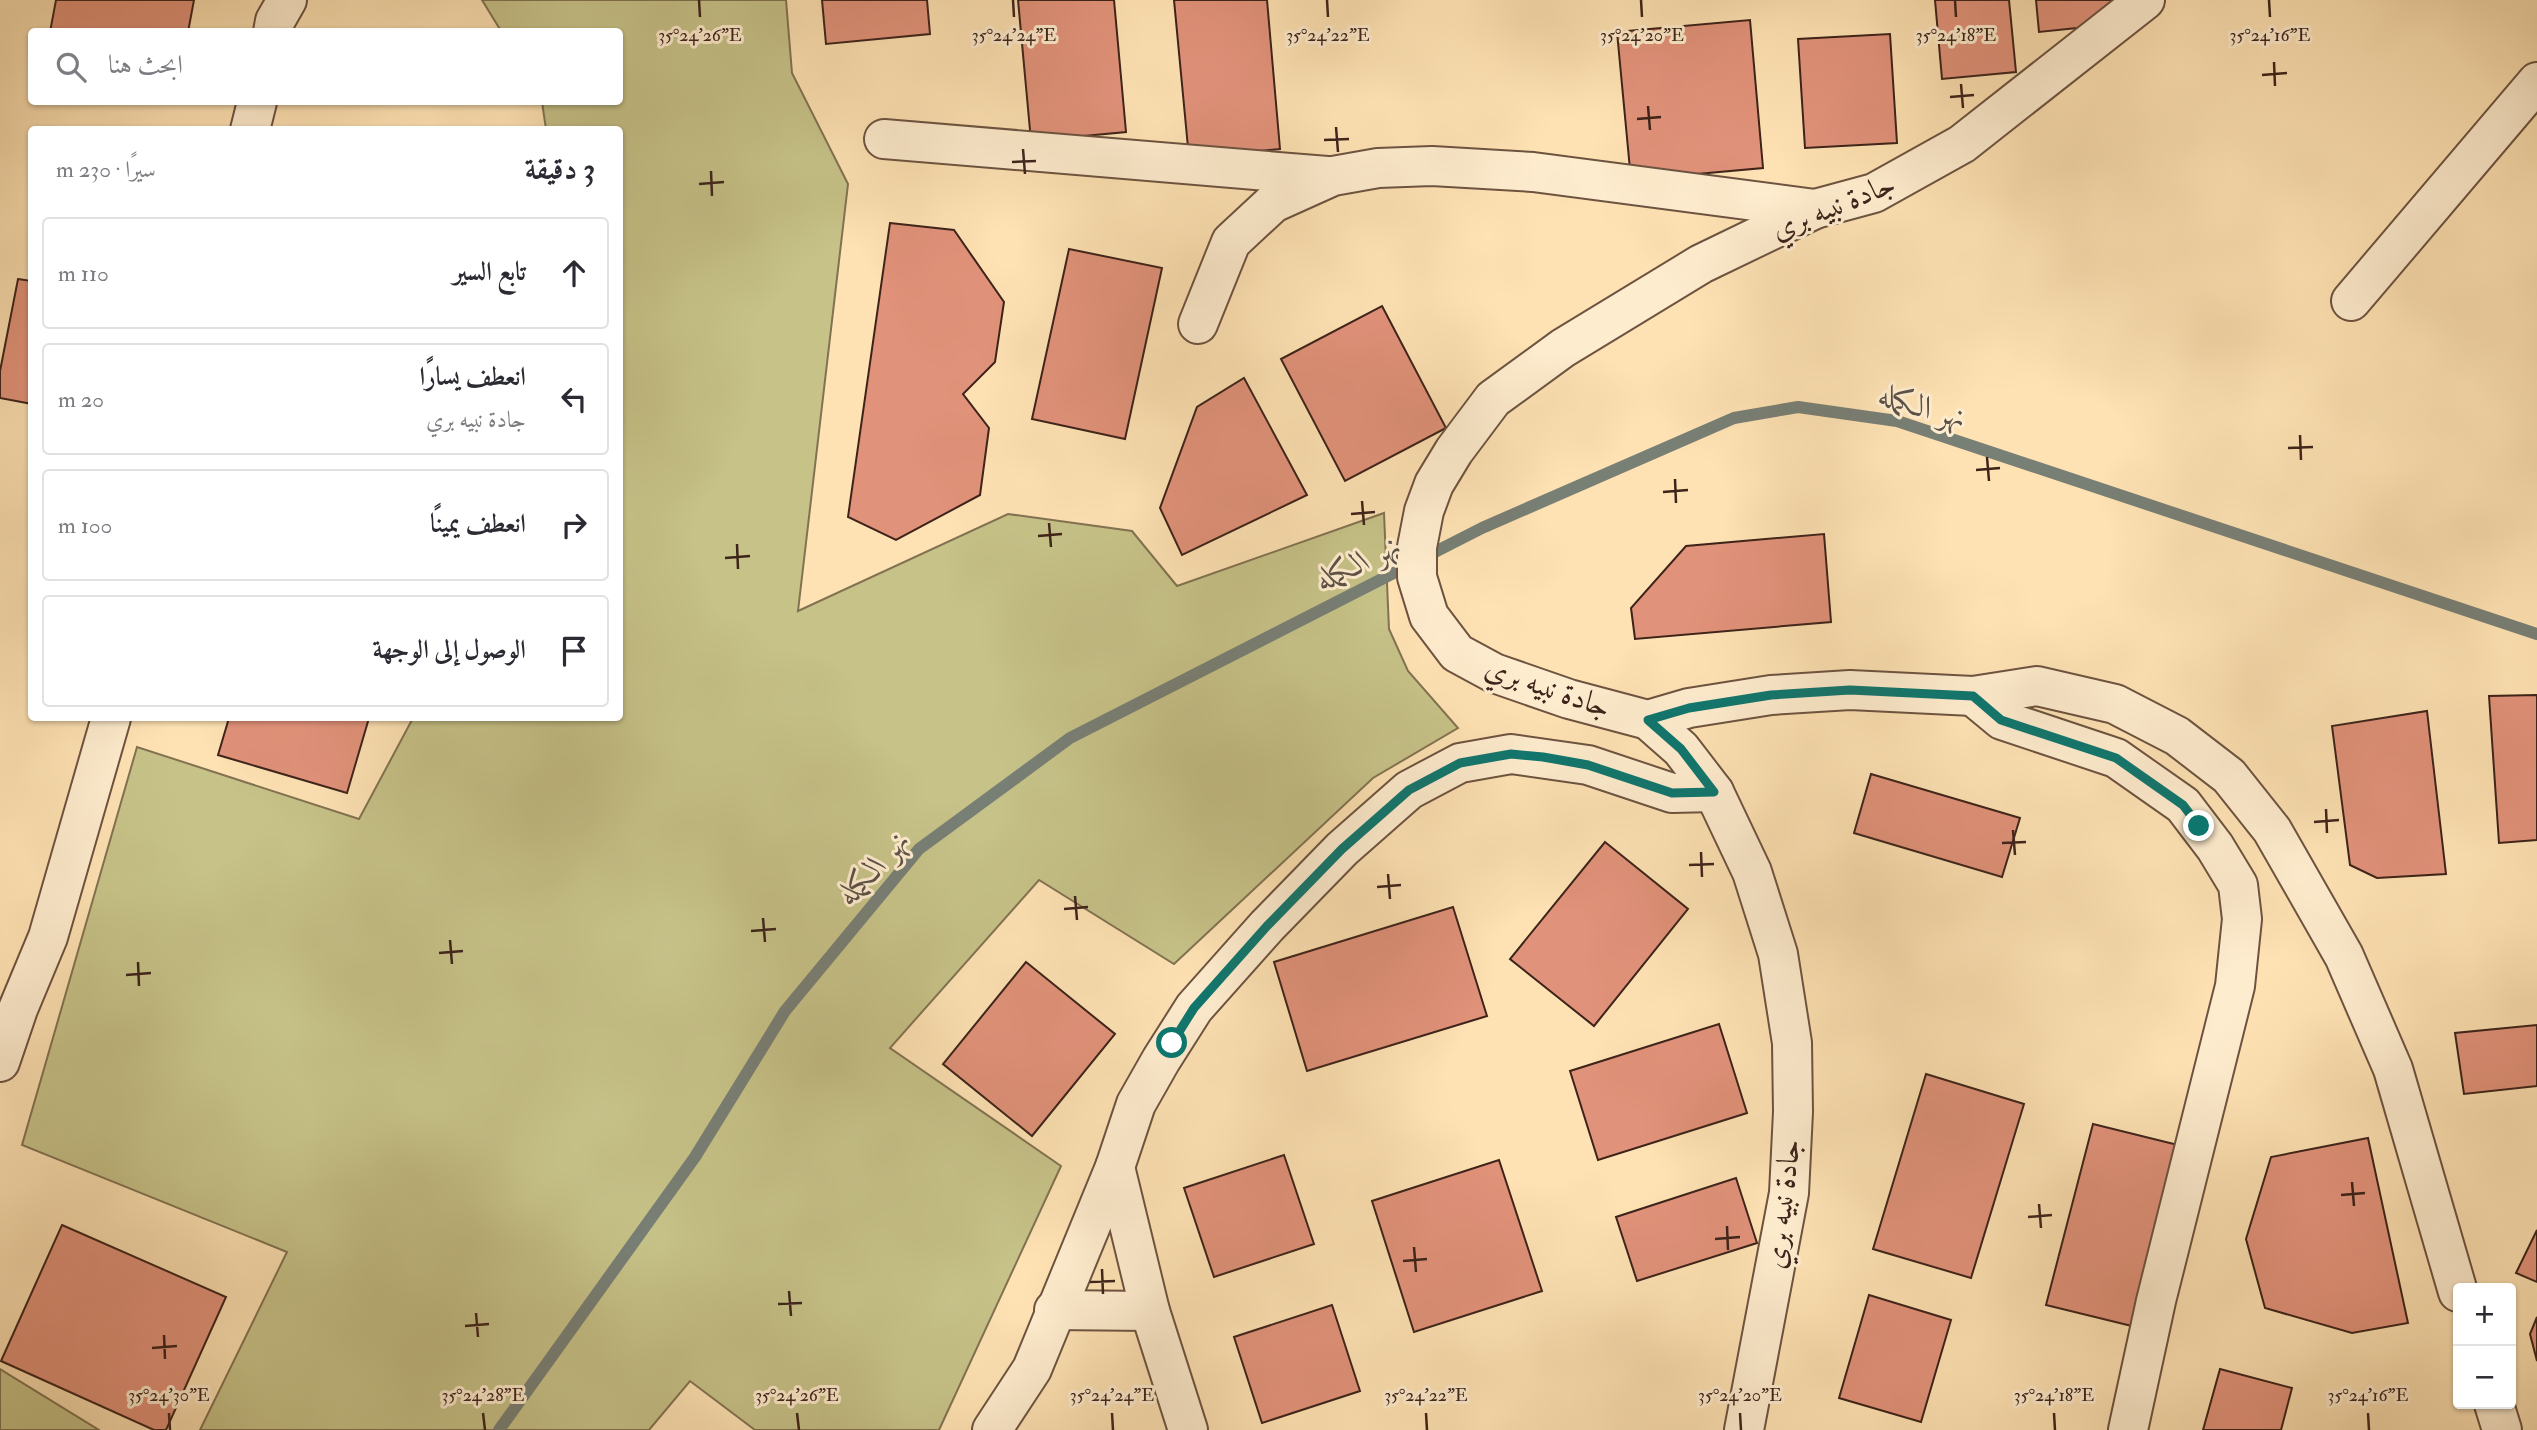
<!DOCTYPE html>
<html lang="ar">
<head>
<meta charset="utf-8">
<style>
  body { margin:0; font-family:"IM FELL Double Pica",Amiri,serif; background:#f2f2f3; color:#2b2b33; direction:rtl }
  .controls { position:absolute; right:21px; bottom:21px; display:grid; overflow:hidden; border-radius:7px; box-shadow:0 2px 5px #0004 }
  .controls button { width:63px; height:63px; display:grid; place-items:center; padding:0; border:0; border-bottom:2px solid #e1e1e2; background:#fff; color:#2b2b33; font:35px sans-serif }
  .stop { position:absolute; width:21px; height:21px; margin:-16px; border:5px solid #0f766e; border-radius:50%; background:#fff }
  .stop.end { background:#0f766e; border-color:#fff; box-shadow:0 2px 7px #0008 }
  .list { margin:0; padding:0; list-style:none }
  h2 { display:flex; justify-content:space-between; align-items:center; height:91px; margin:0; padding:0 28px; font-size:30px }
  h2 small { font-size:23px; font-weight:400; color:#7c7c81 }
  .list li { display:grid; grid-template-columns:46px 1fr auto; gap:21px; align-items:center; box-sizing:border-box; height:112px; margin:0 14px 14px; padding:0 14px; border:2px solid #e1e1e2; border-radius:7px }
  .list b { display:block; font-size:26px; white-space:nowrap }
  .list p { margin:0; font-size:23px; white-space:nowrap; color:#7c7c81 }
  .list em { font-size:23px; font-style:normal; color:#7c7c81 }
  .icon { flex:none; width:38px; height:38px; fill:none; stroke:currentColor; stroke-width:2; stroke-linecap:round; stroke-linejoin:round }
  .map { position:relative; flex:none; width:2537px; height:1430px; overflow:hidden; direction:ltr }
  .search { position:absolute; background:#fff; box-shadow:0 2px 5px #0004; left:28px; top:28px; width:595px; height:77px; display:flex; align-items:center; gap:18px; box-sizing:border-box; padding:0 24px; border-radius:7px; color:#7c7c81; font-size:26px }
  .panel { position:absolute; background:#fff; box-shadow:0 2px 5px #0004; left:28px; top:126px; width:595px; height:595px; border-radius:7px; direction:rtl }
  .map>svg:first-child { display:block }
  .green { fill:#c6c288; stroke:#827251; stroke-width:2 }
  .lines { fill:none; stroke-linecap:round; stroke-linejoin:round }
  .stream { stroke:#787f75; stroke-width:12 }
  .building { fill:#e1927a; stroke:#3d231a; stroke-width:2 }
  .minor-casing { stroke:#6d5340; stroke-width:42 }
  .tertiary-casing { stroke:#6d5340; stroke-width:42 }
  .minor { stroke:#feecce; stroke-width:38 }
  .tertiary { stroke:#feecce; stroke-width:38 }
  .route { stroke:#0f766e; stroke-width:9 }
  .ticks { fill:none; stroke:#3d231a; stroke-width:2.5 }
  .labels { text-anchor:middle; stroke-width:6; stroke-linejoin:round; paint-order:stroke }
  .street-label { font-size:30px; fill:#3d231a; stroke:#feecce }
  .water-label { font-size:32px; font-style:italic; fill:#5b5147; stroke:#feecce }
  .ticks-label { font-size:18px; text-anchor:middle; fill:#3d231a; stroke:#feecce; stroke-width:6; stroke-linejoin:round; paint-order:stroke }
</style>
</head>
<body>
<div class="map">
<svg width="2537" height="1430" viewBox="0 0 2537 1430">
  <rect width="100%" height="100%" fill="#fee2b3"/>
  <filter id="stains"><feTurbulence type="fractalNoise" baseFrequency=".00286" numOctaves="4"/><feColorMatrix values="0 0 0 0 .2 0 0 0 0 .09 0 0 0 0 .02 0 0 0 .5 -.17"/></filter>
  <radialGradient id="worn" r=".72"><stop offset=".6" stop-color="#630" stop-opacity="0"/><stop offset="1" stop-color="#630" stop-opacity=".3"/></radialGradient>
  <g class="green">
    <path d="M482,0H786L792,73L848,184L798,611L1008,514L1132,531L1177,586L1384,513L1389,629L1408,671L1458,728L1373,778L1174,964L1039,880L890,1048L1061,1166L939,1430H755L690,1381L649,1430H200L287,1252L22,1145L137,747L359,819L413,718H620V130L546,129L542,102H620V32L501,31Z"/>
    <path d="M0,1369L99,1430H0Z"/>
  </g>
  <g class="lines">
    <path class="stream" d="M499,1430L695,1157L785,1011L919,849L1070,738L1482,528L1734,418L1798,407L1897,421L2537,634"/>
  </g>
  <g class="building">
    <path d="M56,0H194L188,32H50Z"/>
    <path d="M822,0H927L930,34L826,44Z"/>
    <path d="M1018,0H1114L1126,132L1031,141Z"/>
    <path d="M1174,0H1267L1280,149L1189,158Z"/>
    <path d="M1935,0H2009L2016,72L1942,79Z"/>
    <path d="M2036,0H2123L2077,28L2039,32Z"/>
    <path d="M1750,20L1763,168L1631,180L1617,32Z"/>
    <path d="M1890,34L1897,143L1805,148L1798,39Z"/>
    <path d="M890,223L954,230L1004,302L995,362L963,394L989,428L980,495L896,540L848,517Z"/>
    <path d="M1069,249L1162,268L1125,439L1032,419Z"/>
    <path d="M18,279L32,281V404L0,398V371Z"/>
    <path d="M1382,306L1446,428L1345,481L1281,359Z"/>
    <path d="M1244,378L1307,495L1182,555L1160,508L1197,407Z"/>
    <path d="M1824,534L1831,622L1635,639L1631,608L1686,546Z"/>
    <path d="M2537,695V840L2499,843L2489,696Z"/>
    <path d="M2427,711L2446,874L2377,878L2350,865L2332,726Z"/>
    <path d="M229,718H369L347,793L218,755Z"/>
    <path d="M1871,774L2020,818L2002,877L1854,833Z"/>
    <path d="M1605,842L1688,909L1594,1026L1510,959Z"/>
    <path d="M1453,907L1487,1016L1307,1071L1274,962Z"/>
    <path d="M1026,962L1115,1034L1032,1136L943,1064Z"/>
    <path d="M1719,1024L1747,1113L1598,1160L1570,1071Z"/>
    <path d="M2537,1025V1086L2464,1094L2455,1033Z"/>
    <path d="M1926,1074L2024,1104L1971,1278L1873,1249Z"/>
    <path d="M2093,1124L2186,1147L2140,1328L2046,1305Z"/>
    <path d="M2368,1138L2408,1323L2352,1333L2265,1308L2246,1239L2271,1157Z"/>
    <path d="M1284,1155L1314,1244L1214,1277L1184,1188Z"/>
    <path d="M1499,1160L1542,1291L1414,1332L1372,1201Z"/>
    <path d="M1736,1178L1757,1243L1637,1281L1616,1217Z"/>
    <path d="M62,1225L226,1297L166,1430H154L1,1361Z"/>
    <path d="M2537,1230V1282L2516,1273Z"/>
    <path d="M1869,1295L1951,1320L1921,1422L1839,1398Z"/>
    <path d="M1332,1305L1360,1391L1262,1423L1234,1337Z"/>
    <path d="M2537,1317V1361L2530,1334Z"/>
    <path d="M2220,1369L2292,1388L2281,1430H2203Z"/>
  </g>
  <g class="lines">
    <g class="minor-casing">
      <g id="minor">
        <path d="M884,139L1327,176"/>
        <path d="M2351,301L2537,82"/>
        <path d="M1198,324L1231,242L1273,203L1333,176L1378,168L1432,166L1533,172L1815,209"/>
        <path d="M1973,696L2002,720L2116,758L2183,805L2215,847L2238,885L2242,919L2235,986L2156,1301L2128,1430"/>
        <path d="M1648,720L1689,708L1771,695L1850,690L1973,696L2037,686L2115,704L2177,736L2229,776L2272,830L2344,956L2393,1069L2458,1292"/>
        <path d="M1115,1167L1150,1311L1188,1430"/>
        <path d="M1054,1310L1150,1311"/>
        <path d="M2494,1404L2502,1430"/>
        <path d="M992,1430L1032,1369L1115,1167L1136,1104L1161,1060L1194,1008L1267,926L1342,849L1409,790L1460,763L1511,754L1588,765L1672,793L1714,792"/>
      </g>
    </g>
    <g class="tertiary-casing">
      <g id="tertiary">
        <path d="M273,32L275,21L287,0"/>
        <path d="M250,130L257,102"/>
        <path d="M0,1062L18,1009L48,937L111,718"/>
        <path d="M1744,1430L1789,1193L1793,1112L1792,1043L1778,954L1752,872L1714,792L1681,749L1648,720L1569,699L1494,673L1457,653L1429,616L1417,577V547L1424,511L1434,484L1454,451L1493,399L1563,348L1701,264L1815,209L1874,193L1962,144L2145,0"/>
      </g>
    </g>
    <use href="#minor" class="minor"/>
    <use href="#tertiary" class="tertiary"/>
  </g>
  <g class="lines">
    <path class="route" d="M1172,1043L1194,1008L1267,926L1342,849L1409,790L1460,763L1511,754L1543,757L1588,765L1672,793L1714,792L1681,749L1648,720L1689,708L1771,695L1850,690L1973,696L2001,720L2116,758L2183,805L2199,826"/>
  </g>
  <path class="ticks" d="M699,0L700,17M1013,0L1014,17M1327,0L1328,17M1641,0L1642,17M1955,0L1956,17M2269,0L2270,17M2274,62L2275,86M2262,75L2287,73M1961,84L1963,108M1950,97L1974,95M1648,106L1650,130M1637,119L1661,117M1336,127L1338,152M1324,140L1349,139M1023,149L1025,174M1012,162L1036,161M711,171L712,196M699,184L724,182M2300,435L2301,460M2288,448L2313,447M1987,457L1989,481M1976,470L2000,468M1675,479L1676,503M1663,492L1688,490M1362,501L1364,525M1351,514L1375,512M1049,523L1051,547M1038,536L1062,534M737,544L738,569M725,558L750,556M2326,809L2327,833M2314,822L2339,820M2013,830L2015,855M2002,843L2026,842M1701,852L1702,877M1689,865L1714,864M1388,874L1390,899M1377,887L1401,885M1075,896L1077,920M1064,909L1088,907M763,918L765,942M751,931L776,929M450,940L452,964M439,953L463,951M138,962L139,986M126,975L151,973M2352,1182L2354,1206M2341,1195L2365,1193M2039,1204L2041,1228M2028,1217L2052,1215M1727,1226L1728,1250M1715,1239L1740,1237M1414,1247L1416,1272M1403,1261L1427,1259M1102,1269L1103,1294M1090,1282L1115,1281M789,1291L791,1316M778,1304L802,1303M476,1313L478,1337M465,1326L489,1324M164,1335L165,1359M152,1348L177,1346M169,1413L170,1430M483,1413L485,1430M797,1413L799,1430M1112,1413L1113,1430M1426,1413L1427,1430M1740,1413L1741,1430M2054,1413L2055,1430M2368,1413L2369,1430"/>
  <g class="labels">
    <g class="street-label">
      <text transform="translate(1833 206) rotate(-22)" y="10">جادة نبيه بري</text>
      <text transform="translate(1548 687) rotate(19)" y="10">جادة نبيه بري</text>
      <text transform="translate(1782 1204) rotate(-83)" y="10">جادة نبيه بري</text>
    </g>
    <g class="water-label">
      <text transform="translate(1923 406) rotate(15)" y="11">نهر الكمله</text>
      <text transform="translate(1358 562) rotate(-27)" y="11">نهر الكمله</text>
      <text transform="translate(873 867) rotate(-48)" y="11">نهر الكمله</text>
    </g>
  </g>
  <g class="ticks-label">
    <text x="700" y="41">35°24'26"E</text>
    <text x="1014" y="41">35°24'24"E</text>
    <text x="1328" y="41">35°24'22"E</text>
    <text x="1642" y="41">35°24'20"E</text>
    <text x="1956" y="41">35°24'18"E</text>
    <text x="2270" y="41">35°24'16"E</text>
    <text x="169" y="1401">35°24'30"E</text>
    <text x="483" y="1401">35°24'28"E</text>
    <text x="797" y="1401">35°24'26"E</text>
    <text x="1112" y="1401">35°24'24"E</text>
    <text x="1426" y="1401">35°24'22"E</text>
    <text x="1740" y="1401">35°24'20"E</text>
    <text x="2054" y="1401">35°24'18"E</text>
    <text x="2368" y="1401">35°24'16"E</text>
  </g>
  <rect width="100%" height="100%" filter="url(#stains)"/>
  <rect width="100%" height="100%" fill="url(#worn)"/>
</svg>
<div class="controls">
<button>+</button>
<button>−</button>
</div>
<div class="stop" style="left:1172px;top:1043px"></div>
<div class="stop end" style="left:2199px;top:826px"></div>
<div class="search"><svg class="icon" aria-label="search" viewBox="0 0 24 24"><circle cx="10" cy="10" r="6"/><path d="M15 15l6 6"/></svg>ابحث هنا</div>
<section class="panel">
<h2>3 دقيقة<small>سيرًا · 230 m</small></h2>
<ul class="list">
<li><svg class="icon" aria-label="ahead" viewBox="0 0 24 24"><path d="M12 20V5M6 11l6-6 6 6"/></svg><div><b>تابع السير</b></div><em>110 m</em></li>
<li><svg class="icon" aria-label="left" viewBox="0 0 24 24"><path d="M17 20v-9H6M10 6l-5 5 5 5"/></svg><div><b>انعطف يسارًا</b><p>جادة نبيه بري</p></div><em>20 m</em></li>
<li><svg class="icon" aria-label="right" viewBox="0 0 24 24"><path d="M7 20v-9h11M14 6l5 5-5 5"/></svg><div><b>انعطف يمينًا</b></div><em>100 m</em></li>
<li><svg class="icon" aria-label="arrive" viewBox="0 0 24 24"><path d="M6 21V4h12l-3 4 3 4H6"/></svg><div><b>الوصول إلى الوجهة</b></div></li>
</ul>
</section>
</div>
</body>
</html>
